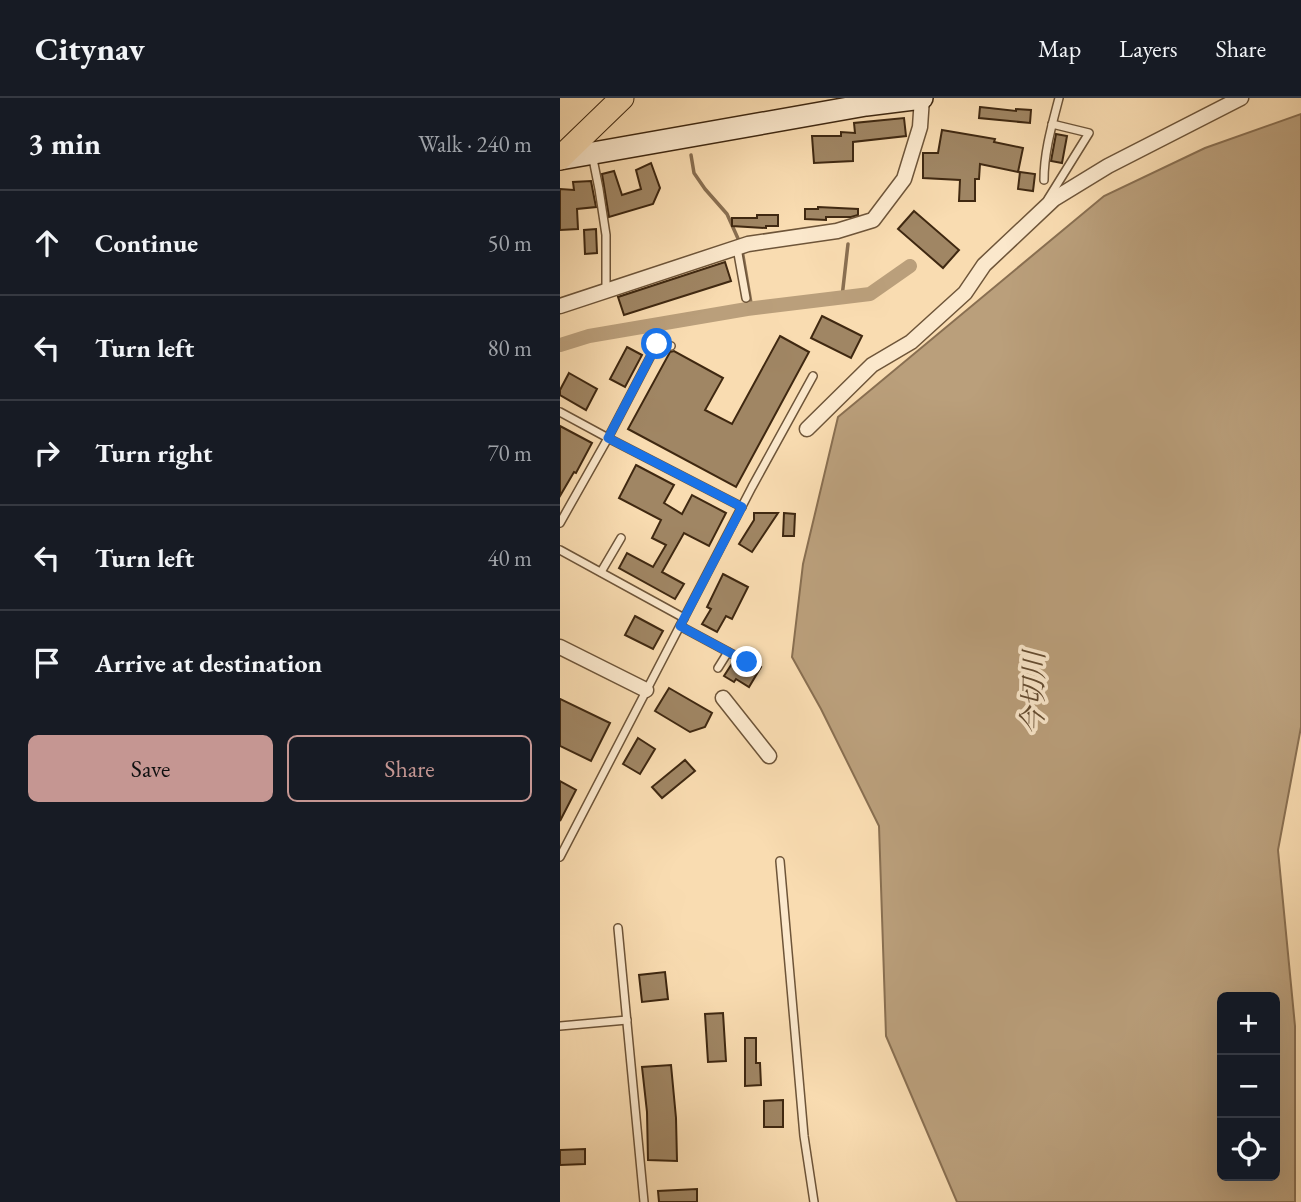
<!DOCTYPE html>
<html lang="en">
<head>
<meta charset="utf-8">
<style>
  body { margin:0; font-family:"EB Garamond","Noto Serif JP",serif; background:#242831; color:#f1f3f6 }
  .controls { position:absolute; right:21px; bottom:21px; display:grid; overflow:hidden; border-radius:10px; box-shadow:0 7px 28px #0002 }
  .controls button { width:63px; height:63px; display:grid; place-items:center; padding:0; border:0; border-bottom:2px solid #363941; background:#171b24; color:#f1f3f6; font:35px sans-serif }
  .stop { position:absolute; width:21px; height:21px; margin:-16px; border:5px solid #1a73e8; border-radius:50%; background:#fff }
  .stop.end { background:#1a73e8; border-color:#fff; box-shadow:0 2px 7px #0008 }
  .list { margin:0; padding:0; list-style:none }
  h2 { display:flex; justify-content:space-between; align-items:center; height:91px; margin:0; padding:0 28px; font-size:30px }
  h2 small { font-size:23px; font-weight:400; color:#9ea1a6 }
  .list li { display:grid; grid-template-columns:46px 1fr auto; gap:21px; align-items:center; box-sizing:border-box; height:105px; padding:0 28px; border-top:2px solid #363941 }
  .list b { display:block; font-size:26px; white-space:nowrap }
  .list em { font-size:23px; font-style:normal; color:#9ea1a6 }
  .actions { display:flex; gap:14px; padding:21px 28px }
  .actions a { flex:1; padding:16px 0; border:2px solid #c59692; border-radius:10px; text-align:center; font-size:24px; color:#c59692 }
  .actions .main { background:#c59692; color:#111 }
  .icon { flex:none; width:38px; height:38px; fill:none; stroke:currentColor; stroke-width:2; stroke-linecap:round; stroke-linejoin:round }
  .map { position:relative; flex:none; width:741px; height:1104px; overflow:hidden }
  header { display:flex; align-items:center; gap:42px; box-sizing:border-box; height:98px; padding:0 35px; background:#171b24; border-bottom:2px solid #363941 }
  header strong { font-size:33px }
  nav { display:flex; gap:38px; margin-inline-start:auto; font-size:24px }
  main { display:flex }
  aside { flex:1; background:#171b24 }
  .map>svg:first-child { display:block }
  .water { fill:#ba9f7b; stroke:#896f51; stroke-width:2; fill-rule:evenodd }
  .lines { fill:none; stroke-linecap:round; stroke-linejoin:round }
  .stream { stroke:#896f51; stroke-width:3.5 }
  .canal { stroke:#ba9f7b; stroke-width:14 }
  .building { fill:#a08664; stroke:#3f2811; stroke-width:2 }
  .lane-casing { stroke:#6e5539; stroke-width:10 }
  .street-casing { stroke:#6e5539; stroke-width:17 }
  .secondary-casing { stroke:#3f2811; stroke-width:24 }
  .primary-casing { stroke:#3f2811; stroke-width:25 }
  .lane { stroke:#fbe8cc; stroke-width:7 }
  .street { stroke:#fbe8cc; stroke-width:14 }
  .secondary { stroke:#fbe8cc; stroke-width:21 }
  .primary { stroke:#f9dcb1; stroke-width:23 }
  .route { stroke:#1a73e8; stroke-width:9 }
  .labels { text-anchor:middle; stroke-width:7; stroke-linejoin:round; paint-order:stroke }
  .water-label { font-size:28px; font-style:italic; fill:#644c31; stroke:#fbe8cc }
</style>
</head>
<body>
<header>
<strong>Citynav</strong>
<nav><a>Map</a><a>Layers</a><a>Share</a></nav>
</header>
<main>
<aside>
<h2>3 min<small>Walk · 240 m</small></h2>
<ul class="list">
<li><svg class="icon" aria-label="ahead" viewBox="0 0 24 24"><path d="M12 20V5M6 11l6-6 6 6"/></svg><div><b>Continue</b></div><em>50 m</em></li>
<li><svg class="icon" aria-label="left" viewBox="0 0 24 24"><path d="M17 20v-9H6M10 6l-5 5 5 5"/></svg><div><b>Turn left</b></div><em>80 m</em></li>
<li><svg class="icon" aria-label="right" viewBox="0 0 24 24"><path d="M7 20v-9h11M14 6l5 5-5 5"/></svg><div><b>Turn right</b></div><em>70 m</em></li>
<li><svg class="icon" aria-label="left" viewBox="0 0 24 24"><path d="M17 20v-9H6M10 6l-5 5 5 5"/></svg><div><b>Turn left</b></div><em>40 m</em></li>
<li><svg class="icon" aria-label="arrive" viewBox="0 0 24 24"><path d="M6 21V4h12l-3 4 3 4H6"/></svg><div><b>Arrive at destination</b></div></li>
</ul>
<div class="actions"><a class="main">Save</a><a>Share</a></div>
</aside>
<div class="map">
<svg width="741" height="1104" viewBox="0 0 741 1104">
  <rect width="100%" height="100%" fill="#f9dcb1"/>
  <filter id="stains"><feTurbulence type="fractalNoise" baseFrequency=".00286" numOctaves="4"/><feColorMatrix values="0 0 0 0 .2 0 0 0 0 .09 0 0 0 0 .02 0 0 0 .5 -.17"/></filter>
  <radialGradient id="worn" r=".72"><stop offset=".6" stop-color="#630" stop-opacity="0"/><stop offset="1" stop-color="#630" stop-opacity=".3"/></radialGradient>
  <path class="water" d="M741,16V629L718,752L735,928V1104H397L326,938L319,728L261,611L232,559L243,466L278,319L544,98L645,50ZM662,899H715V1078H662Z"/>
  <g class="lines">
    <g class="stream">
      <path d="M131,57L134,75L145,91L167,116L180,145"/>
      <path d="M182,152L192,211"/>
      <path d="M282,199L288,146"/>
    </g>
    <path class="canal" d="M0,247L29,238L187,211L310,196L350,168"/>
  </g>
  <g class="building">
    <path d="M420,9L456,13V11L471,12L470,25L419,20Z"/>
    <path d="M344,20L346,38L293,44V63L254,65L252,38H281V34L295,35L294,25Z"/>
    <path d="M382,32L435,41L434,44L463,50L458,74L420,66L419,81H415V103H399L400,82L363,80V55H378Z"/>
    <path d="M496,36L507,38L502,65L491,63Z"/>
    <path d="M91,65L100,90L93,106L49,119L42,76L54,73L62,97L81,91L76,72Z"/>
    <path d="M460,74L475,76L473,93L458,91Z"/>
    <path d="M31,83L36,109L17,111L18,131L0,132V91L14,92L13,84Z"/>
    <path d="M258,109L298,111V117L291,119H266V122L245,121V111H258Z"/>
    <path d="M354,113L399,152L383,170L338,131Z"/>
    <path d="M197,117H218V128H206V130L172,128V120H197Z"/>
    <path d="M36,131L37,155L25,156L24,132Z"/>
    <path d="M165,164L171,183L64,217L58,199Z"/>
    <path d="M262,218L302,238L291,260L251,240Z"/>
    <path d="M220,238L249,254L176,389L68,331L110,254L114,253L163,280L145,312L172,326Z"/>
    <path d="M67,249L82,257L65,289L50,281Z"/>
    <path d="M9,275L37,291L26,312L0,297V292Z"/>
    <path d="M0,328L32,345L16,375L14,374L0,398Z"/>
    <path d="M76,367L114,387L104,405L122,416L132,397L166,415L149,448L124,435L102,474L124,486L115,501L59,470L67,455L93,469L106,447L92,440L101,422L59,400Z"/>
    <path d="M194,415H218L192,454L179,446L194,422Z"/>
    <path d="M224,415L235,416L234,438H223Z"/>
    <path d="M163,476L188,489L172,521L166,518L157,534L142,526L151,511L147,509Z"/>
    <path d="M75,518L103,533L93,551L65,537Z"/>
    <path d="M193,563L201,569L189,589L176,581L174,584L164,578L173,564L186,571L192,567Z"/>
    <path d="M109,590L152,615L145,629L130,634L95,613Z"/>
    <path d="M0,601L50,625L31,663L0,648Z"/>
    <path d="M78,640L95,651L80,676L63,666Z"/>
    <path d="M125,662L135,673L102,700L92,689Z"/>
    <path d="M0,683L16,692L0,723Z"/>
    <path d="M105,874L108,901L82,904L79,877Z"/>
    <path d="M163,915L166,963L148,964L145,916Z"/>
    <path d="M185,940H196V965H200L201,987L185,988Z"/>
    <path d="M111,967L116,1020L117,1063L88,1062L87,1014L82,969Z"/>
    <path d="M223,1002V1029H204V1003Z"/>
    <path d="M25,1051V1066L0,1067V1052Z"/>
    <path d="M137,1091V1104H99L98,1093Z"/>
  </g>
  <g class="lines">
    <g class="lane-casing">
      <g id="lane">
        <path d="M32,56L39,91L46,137V192"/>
        <path d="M484,82C484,54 492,27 499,0"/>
        <path d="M488,101L529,35L492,26"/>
        <path d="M177,150L186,200"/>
        <path d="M111,248L97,246L48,340L182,409"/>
        <path d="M0,314L48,340L0,425"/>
        <path d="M0,452L124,520"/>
        <path d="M41,474L61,440"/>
        <path d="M120,528L187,564"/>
        <path d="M158,570L168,554"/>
        <path d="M0,759L192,389L253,278"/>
        <path d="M220,763L244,1038L254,1104"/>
        <path d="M58,830L84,1104"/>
        <path d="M0,928L67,922"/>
      </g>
    </g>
    <g class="street-casing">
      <g id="street">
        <path d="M0,208L188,146L277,133L313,122L344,81L360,29L362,0"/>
        <path d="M247,331L312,267L351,244L405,195L424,167L494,101L548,68L681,0"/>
        <path d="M0,549L86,592"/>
        <path d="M163,600L209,658"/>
      </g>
    </g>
    <g class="secondary-casing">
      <path id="secondary" d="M0,61L306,7L362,0"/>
    </g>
    <g class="primary-casing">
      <path id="primary" d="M0,60L62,0"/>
    </g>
    <use href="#lane" class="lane"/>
    <use href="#street" class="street"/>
    <use href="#secondary" class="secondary"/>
    <use href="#primary" class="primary"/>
  </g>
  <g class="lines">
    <path class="route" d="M97,246L48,340L182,409L120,528L187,564"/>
  </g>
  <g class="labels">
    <g class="water-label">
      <text transform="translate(473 595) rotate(-89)" y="10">今切川</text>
    </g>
  </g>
  <rect width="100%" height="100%" filter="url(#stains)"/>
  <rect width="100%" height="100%" fill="url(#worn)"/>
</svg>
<div class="controls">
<button>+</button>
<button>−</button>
<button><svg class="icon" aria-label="locate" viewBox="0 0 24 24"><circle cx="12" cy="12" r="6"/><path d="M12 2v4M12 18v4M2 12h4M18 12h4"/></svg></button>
</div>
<div class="stop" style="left:97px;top:246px"></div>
<div class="stop end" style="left:187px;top:564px"></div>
</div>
</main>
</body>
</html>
